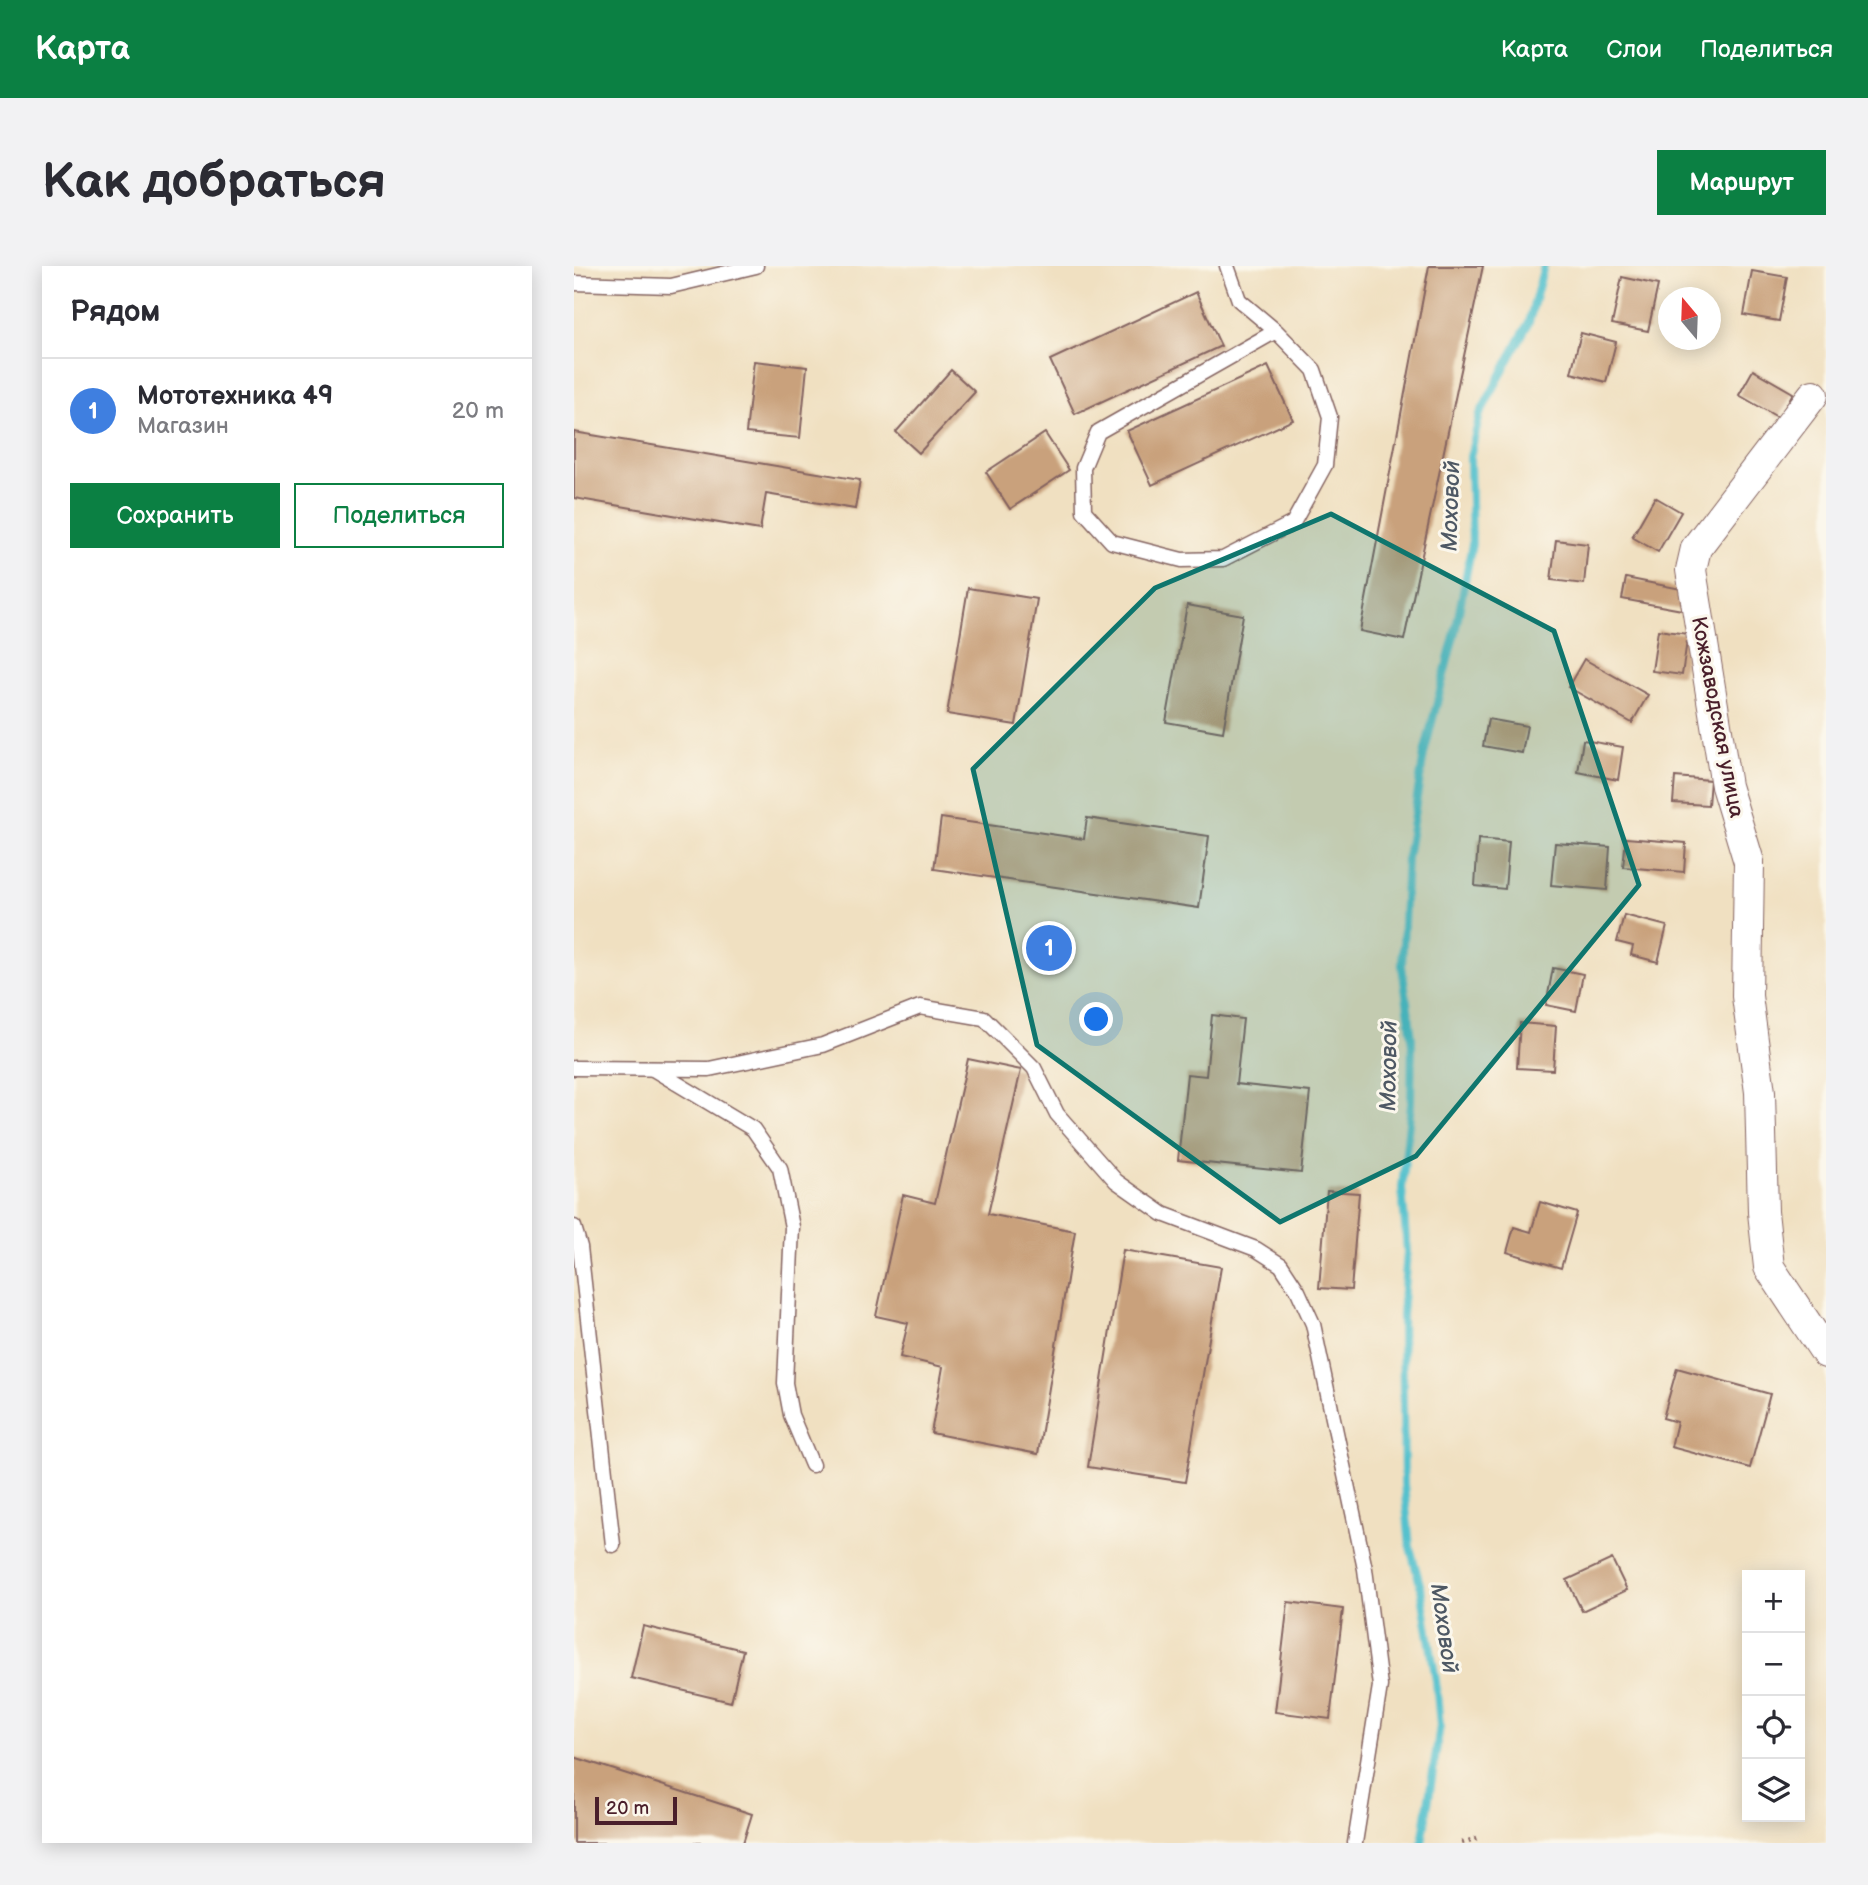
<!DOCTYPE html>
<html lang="ru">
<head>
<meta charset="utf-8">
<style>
  body { margin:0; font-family:"Balsamiq Sans",sans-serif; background:#f2f2f3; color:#2b2b33 }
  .controls { position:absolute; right:21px; bottom:21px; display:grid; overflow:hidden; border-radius:0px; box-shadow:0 4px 18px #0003 }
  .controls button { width:63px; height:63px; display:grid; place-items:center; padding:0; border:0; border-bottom:2px solid #e1e1e2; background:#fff; color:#2b2b33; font:35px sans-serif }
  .compass { position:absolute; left:1084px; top:21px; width:63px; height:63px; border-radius:50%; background:#fff; box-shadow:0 4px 18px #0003; rotate:341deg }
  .scale { position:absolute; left:21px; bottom:18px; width:82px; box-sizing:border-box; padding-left:7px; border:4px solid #4a1f2b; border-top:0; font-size:19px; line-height:24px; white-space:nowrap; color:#4a1f2b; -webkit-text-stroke:5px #fbf7ec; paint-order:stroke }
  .you { position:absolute; left:523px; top:754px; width:24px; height:24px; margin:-18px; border:5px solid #fff; border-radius:50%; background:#1a73e8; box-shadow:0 0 0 10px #1a73e833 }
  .badge { display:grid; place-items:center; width:46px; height:46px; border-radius:50%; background:#0b8043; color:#fff; font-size:23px; font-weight:700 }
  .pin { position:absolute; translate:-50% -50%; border:4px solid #fff; box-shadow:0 2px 7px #0006 }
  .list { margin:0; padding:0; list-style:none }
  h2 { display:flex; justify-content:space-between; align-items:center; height:91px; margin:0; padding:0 28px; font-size:30px }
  h2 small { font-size:23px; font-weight:400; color:#7c7c81 }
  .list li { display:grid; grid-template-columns:46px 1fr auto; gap:21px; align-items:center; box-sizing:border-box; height:105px; padding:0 28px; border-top:2px solid #e1e1e2 }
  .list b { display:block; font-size:26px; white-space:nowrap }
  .list p { margin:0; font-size:23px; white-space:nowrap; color:#7c7c81 }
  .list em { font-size:23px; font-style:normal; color:#7c7c81 }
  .actions { display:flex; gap:14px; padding:21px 28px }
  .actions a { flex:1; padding:16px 0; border:2px solid #0b8043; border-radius:0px; text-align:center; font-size:24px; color:#0b8043 }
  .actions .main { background:#0b8043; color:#fff }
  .icon { flex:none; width:38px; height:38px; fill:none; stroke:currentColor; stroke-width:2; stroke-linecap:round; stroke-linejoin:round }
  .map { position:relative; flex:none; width:1252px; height:1577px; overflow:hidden; border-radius:0px }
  header { display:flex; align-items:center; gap:42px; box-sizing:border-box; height:98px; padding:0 35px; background:#0b8043; color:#fff }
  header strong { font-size:33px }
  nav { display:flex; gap:38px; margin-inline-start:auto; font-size:24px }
  .intro { display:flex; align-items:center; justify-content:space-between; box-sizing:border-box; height:168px; padding:0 42px }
  h1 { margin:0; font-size:49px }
  .button { padding:18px 32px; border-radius:0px; background:#0b8043; color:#fff; font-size:24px; font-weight:700 }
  main { display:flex; gap:42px; padding:0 42px }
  aside { flex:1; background:#fff; border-radius:0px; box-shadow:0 4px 18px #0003 }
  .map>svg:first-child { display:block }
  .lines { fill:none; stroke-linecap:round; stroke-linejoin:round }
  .stream { stroke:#54c1cd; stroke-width:8 }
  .building { fill:#c9a17b }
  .service-casing { stroke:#846360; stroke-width:17 }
  .minor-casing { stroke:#846360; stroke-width:32 }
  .path { stroke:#846360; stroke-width:4.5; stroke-dasharray:2 5; stroke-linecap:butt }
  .service { stroke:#fff; stroke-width:14 }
  .minor { stroke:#fff; stroke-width:30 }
  .marked { fill:#0f766e; fill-opacity:0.2; stroke:#0f766e; stroke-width:5; stroke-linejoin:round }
  .labels { text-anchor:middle; stroke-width:6; stroke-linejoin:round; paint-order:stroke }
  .street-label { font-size:21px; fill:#4a1f2b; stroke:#fbf7ec }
  .water-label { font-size:23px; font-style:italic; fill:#4e5864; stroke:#fbf7ec }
</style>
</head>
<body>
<header>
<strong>Карта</strong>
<nav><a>Карта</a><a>Слои</a><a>Поделиться</a></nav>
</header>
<div class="intro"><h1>Как добраться</h1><a class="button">Маршрут</a></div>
<main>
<aside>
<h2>Рядом<small></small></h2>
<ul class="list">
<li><span class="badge" style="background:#3f7fe0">1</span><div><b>Мототехника 49</b><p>Магазин</p></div><em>20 m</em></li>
</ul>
<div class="actions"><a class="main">Сохранить</a><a>Поделиться</a></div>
</aside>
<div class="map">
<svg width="1252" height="1577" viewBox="0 0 1252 1577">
  <rect width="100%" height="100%" fill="#fbf7ec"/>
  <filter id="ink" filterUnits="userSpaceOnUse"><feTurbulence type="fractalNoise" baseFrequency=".0143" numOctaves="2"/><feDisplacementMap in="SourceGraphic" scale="14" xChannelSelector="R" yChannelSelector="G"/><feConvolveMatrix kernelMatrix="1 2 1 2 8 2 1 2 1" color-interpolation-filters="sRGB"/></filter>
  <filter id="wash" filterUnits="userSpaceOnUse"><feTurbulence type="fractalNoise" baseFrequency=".00686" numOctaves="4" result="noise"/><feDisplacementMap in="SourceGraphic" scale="28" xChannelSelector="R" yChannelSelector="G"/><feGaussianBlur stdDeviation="1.57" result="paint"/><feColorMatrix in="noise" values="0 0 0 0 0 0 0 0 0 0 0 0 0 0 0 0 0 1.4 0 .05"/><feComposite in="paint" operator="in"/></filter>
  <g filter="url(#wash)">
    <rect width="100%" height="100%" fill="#f0e0c1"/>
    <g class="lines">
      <path class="stream" d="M848,1577L866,1460L862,1415L847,1322L836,1281L830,1218L828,1049L833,986L828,922L837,838L838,771L828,700L833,592L850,488L882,362L898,278L896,191L906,148L955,56L970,0"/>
    </g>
    <g id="blocks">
      <g class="building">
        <path d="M855,0H909L830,374L786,365Z"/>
        <path d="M1178,5L1213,11L1205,55L1170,49Z"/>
        <path d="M1048,11L1084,19L1074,65L1038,58Z"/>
        <path d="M622,26L647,80L501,148L476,94Z"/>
        <path d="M1007,67L1042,76L1032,116L997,107Z"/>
        <path d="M180,95L233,101L226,172L172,167Z"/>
        <path d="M694,100L719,154L578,219L553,165Z"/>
        <path d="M377,104L401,126L345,187L322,166Z"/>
        <path d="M1179,104L1219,127L1205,152L1165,129Z"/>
        <path d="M0,166L286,214L281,243L192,228L186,264L0,232Z"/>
        <path d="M471,167L495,204L436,243L412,206Z"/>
        <path d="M1081,231L1107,246L1084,286L1058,271Z"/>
        <path d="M982,274L1014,278L1010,318L977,314Z"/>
        <path d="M1052,312L1112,324L1108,344L1048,333Z"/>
        <path d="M394,322L463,333L442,459L373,448Z"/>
        <path d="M613,339L669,349L649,466L592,456Z"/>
        <path d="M1084,364L1114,368L1108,409L1078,405Z"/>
        <path d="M1010,393L1074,429L1058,457L994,421Z"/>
        <path d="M914,453L953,460L948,487L909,480Z"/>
        <path d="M1009,474L1049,481L1044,514L1004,506Z"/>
        <path d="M1101,511L1136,514L1134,539L1099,537Z"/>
        <path d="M367,552L510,573L513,552L635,570L625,642L360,603Z"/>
        <path d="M1052,572L1112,577L1110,606L1049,601Z"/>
        <path d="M904,573L935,576L931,623L901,620Z"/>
        <path d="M981,577L1036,581L1033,624L977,619Z"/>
        <path d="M1050,649L1093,660L1084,696L1057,689L1059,680L1043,676Z"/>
        <path d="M979,702L1009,708L1002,745L972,739Z"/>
        <path d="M638,749L669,753L662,818L736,826L727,907L604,894L613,808L632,810Z"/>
        <path d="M946,757L982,760L979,804L943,802Z"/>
        <path d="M394,793L447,804L414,948L501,965L464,1188L357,1167L369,1101L326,1091L334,1057L302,1050L329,929L361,937Z"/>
        <path d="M753,925L785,927L777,1024L745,1022Z"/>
        <path d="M966,936L1003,947L987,1002L933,986L940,961L957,966Z"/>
        <path d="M549,984L647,1001L611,1216L514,1201Z"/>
        <path d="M1103,1102L1196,1128L1176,1202L1097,1181L1103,1156L1089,1152Z"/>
        <path d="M1038,1293L1053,1324L1008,1345L993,1314Z"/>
        <path d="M714,1336L769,1343L756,1453L701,1446Z"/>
        <path d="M69,1360L169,1384L157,1436L57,1412Z"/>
        <path d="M0,1491L178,1548L169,1577H0Z"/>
      </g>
    </g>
  </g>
  <g filter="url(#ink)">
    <use href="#blocks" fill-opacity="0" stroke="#846360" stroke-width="2"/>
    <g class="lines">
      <g class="service-casing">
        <g id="service">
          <path d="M653,0L665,34L702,65L740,104L756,151L751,199L719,257L649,293L608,294L538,276L510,245L509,202L524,166L702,65"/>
          <path d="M0,17L97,20L182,0"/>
          <path d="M0,802L135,803L249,779L346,741L410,752L460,802L483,848L542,915L589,948L682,983L707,999L724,1025L739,1058L791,1303L806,1420L781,1577"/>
          <path d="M79,803L179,863L206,902L218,961L211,1117L217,1149L238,1199"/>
          <path d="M0,961L6,981L39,1279"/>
        </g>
      </g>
      <g class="minor-casing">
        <path id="minor" d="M1239,129L1122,282L1117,304L1152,520L1175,596L1173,730L1186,826L1189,946L1195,1001L1252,1087"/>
      </g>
      <path class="path" d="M888,1577L906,1571"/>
      <use href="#service" class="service"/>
      <use href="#minor" class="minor"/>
    </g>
  </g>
  <path class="marked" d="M757,248L980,365L1065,619L842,890L706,956L463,779L399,503L581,322Z"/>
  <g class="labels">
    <g class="street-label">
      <text transform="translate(1144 451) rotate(79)" y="7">Кожзаводская улица</text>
    </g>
    <g class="water-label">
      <text transform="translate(876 240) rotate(-88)" y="8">Моховой</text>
      <text transform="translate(814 800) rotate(-89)" y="8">Моховой</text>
      <text transform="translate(871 1362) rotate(82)" y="8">Моховой</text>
    </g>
  </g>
</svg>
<div class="controls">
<button>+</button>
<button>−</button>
<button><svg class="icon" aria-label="locate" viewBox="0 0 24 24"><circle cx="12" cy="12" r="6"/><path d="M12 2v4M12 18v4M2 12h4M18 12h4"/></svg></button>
<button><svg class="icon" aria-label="layers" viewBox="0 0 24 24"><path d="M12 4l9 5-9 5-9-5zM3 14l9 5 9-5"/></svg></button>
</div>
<svg class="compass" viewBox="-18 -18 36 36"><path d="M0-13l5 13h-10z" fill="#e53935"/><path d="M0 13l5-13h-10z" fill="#7c7c81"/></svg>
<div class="scale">20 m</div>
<div class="you"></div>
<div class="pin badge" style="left:475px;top:682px;background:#3f7fe0">1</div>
</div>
</main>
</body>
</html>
